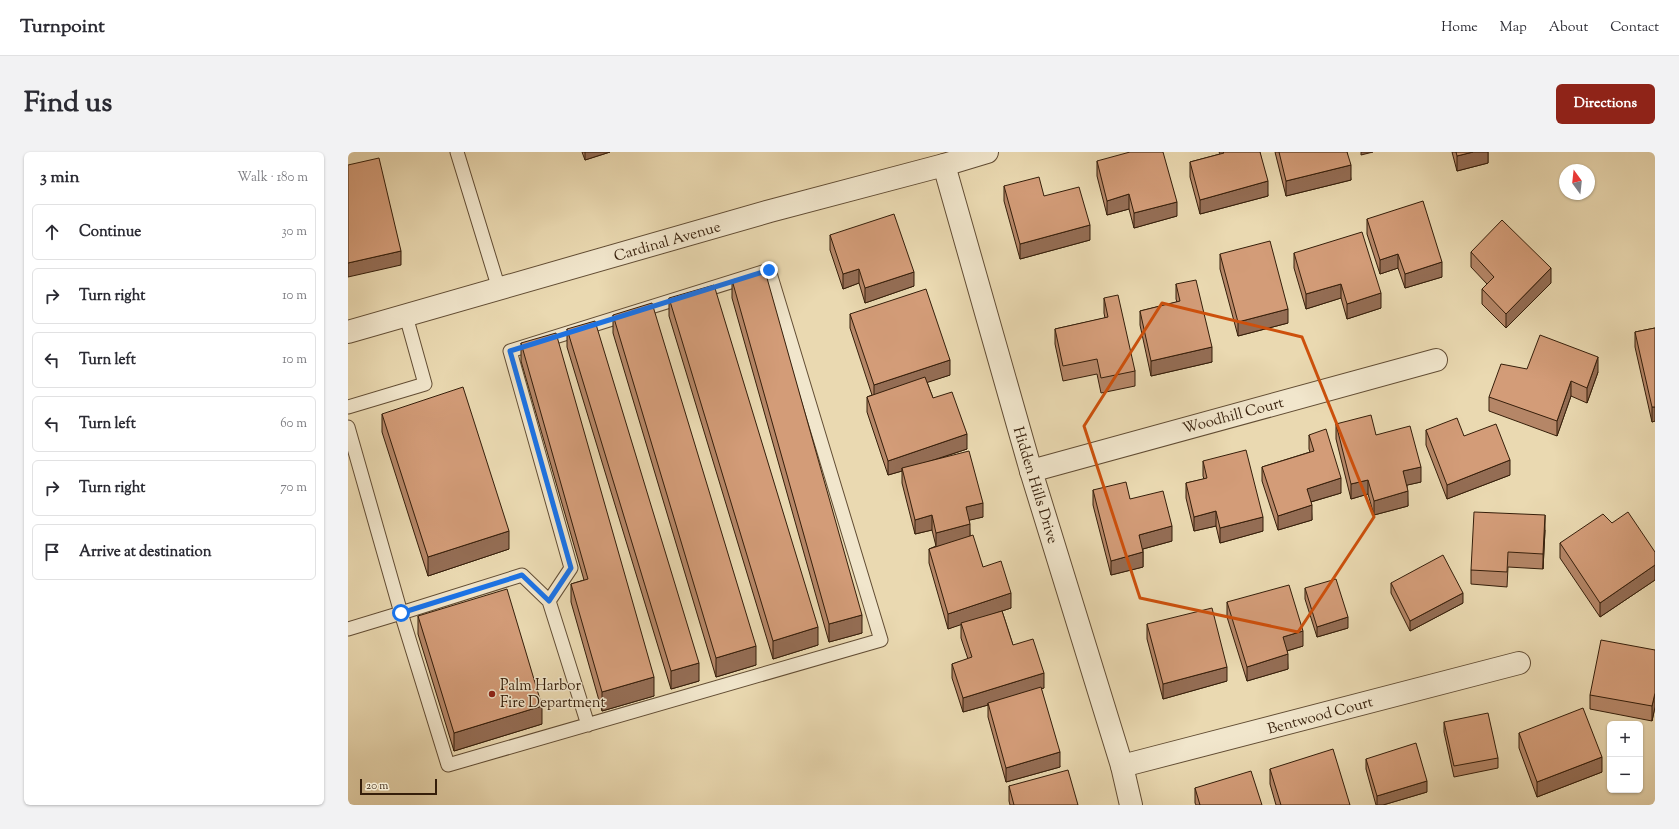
<!DOCTYPE html>
<html lang="en">
<head>
<meta charset="utf-8">
<style>
  body { margin:0; font-family:"Sorts Mill Goudy",serif; background:#f2f2f3; color:#2b2b33 }
  .controls { position:absolute; right:12px; bottom:12px; display:grid; overflow:hidden; border-radius:6px; box-shadow:0 1px 3px #0004 }
  .controls button { width:36px; height:36px; display:grid; place-items:center; padding:0; border:0; border-bottom:1px solid #e1e1e2; background:#fff; color:#2b2b33; font:20px sans-serif }
  .compass { position:absolute; left:1211px; top:12px; width:36px; height:36px; border-radius:50%; background:#fff; box-shadow:0 1px 3px #0004; rotate:345deg }
  .scale { position:absolute; left:12px; bottom:10px; width:77px; box-sizing:border-box; padding-left:4px; border:2px solid #351e0a; border-top:0; font-size:11px; line-height:14px; white-space:nowrap; color:#351e0a; -webkit-text-stroke:3px #f1e6cc; paint-order:stroke }
  .stop { position:absolute; width:12px; height:12px; margin:-9px; border:3px solid #1a73e8; border-radius:50%; background:#fff }
  .stop.end { background:#1a73e8; border-color:#fff; box-shadow:0 1px 4px #0008 }
  .list { margin:0; padding:0; list-style:none }
  h2 { display:flex; justify-content:space-between; align-items:center; height:52px; margin:0; padding:0 16px; font-size:17px }
  h2 small { font-size:13px; font-weight:400; color:#7c7c81 }
  .list li { display:grid; grid-template-columns:26px 1fr auto; gap:12px; align-items:center; box-sizing:border-box; height:56px; margin:0 8px 8px; padding:0 8px; border:1px solid #e1e1e2; border-radius:6px }
  .list b { display:block; font-size:15px; white-space:nowrap }
  .list em { font-size:13px; font-style:normal; color:#7c7c81 }
  .icon { flex:none; width:22px; height:22px; fill:none; stroke:currentColor; stroke-width:2; stroke-linecap:round; stroke-linejoin:round }
  .map { position:relative; flex:none; width:1307px; height:653px; overflow:hidden; border-radius:6px }
  header { display:flex; align-items:center; gap:24px; box-sizing:border-box; height:56px; padding:0 20px; background:#fff; border-bottom:1px solid #e1e1e2 }
  header strong { font-size:19px }
  nav { display:flex; gap:22px; margin-inline-start:auto; font-size:14px }
  .intro { display:flex; align-items:center; justify-content:space-between; box-sizing:border-box; height:96px; padding:0 24px }
  h1 { margin:0; font-size:28px }
  .button { padding:10px 18px; border-radius:6px; background:#8f2418; color:#fff; font-size:14px; font-weight:700 }
  main { display:flex; gap:24px; padding:0 24px }
  aside { flex:1; background:#fff; border-radius:6px; box-shadow:0 1px 3px #0004 }
  .map>svg:first-child { display:block }
  .lines { fill:none; stroke-linecap:round; stroke-linejoin:round }
  .lane-casing { stroke:#624d34; stroke-width:15 }
  .street-casing { stroke:#624d34; stroke-width:24 }
  .lane { stroke:#f1e6cc; stroke-width:13 }
  .street { stroke:#f1e6cc; stroke-width:22 }
  .wall { fill:#b58667; stroke:#351e0a }
  .shaded-wall { fill:#946d54; stroke:#351e0a }
  .building { fill:#d39c78; stroke:#351e0a }
  .route { stroke:#1a73e8; stroke-width:5 }
  .marked { fill:none; stroke:#cd500c; stroke-width:3; stroke-linejoin:round }
  .poi-dot { fill:#8f2418; stroke:#f1e6cc; stroke-width:1.5 }
  .labels { text-anchor:middle; stroke-width:3; stroke-linejoin:round; paint-order:stroke }
  .street-label { font-size:15px; fill:#351e0a; stroke:#f1e6cc }
  .poi-label { font-size:15px; fill:#351e0a; stroke:#f1e6cc; text-anchor:start }
</style>
</head>
<body>
<header>
<strong>Turnpoint</strong>
<nav><a>Home</a><a>Map</a><a>About</a><a>Contact</a></nav>
</header>
<div class="intro"><h1>Find us</h1><a class="button">Directions</a></div>
<main>
<aside>
<h2>3 min<small>Walk · 180 m</small></h2>
<ul class="list">
<li><svg class="icon" aria-label="ahead" viewBox="0 0 24 24"><path d="M12 20V5M6 11l6-6 6 6"/></svg><div><b>Continue</b></div><em>30 m</em></li>
<li><svg class="icon" aria-label="right" viewBox="0 0 24 24"><path d="M7 20v-9h11M14 6l5 5-5 5"/></svg><div><b>Turn right</b></div><em>10 m</em></li>
<li><svg class="icon" aria-label="left" viewBox="0 0 24 24"><path d="M17 20v-9H6M10 6l-5 5 5 5"/></svg><div><b>Turn left</b></div><em>10 m</em></li>
<li><svg class="icon" aria-label="left" viewBox="0 0 24 24"><path d="M17 20v-9H6M10 6l-5 5 5 5"/></svg><div><b>Turn left</b></div><em>60 m</em></li>
<li><svg class="icon" aria-label="right" viewBox="0 0 24 24"><path d="M7 20v-9h11M14 6l5 5-5 5"/></svg><div><b>Turn right</b></div><em>70 m</em></li>
<li><svg class="icon" aria-label="arrive" viewBox="0 0 24 24"><path d="M6 21V4h12l-3 4 3 4H6"/></svg><div><b>Arrive at destination</b></div></li>
</ul>
</aside>
<div class="map">
<svg width="1307" height="653" viewBox="0 0 1307 653">
  <rect width="100%" height="100%" fill="#ead9b1"/>
  <filter id="stains"><feTurbulence type="fractalNoise" baseFrequency=".005" numOctaves="4"/><feColorMatrix values="0 0 0 0 .2 0 0 0 0 .09 0 0 0 0 .02 0 0 0 .5 -.17"/></filter>
  <radialGradient id="worn" r=".72"><stop offset=".6" stop-color="#630" stop-opacity="0"/><stop offset="1" stop-color="#630" stop-opacity=".3"/></radialGradient>
  <g class="lines">
    <g class="lane-casing">
      <g id="lane">
        <path d="M109,0L151,137"/>
        <path d="M0,255L77,232L58,164"/>
        <path d="M0,275L53,461L0,477"/>
        <path d="M201,449L223,416L162,199L421,118L533,488L100,613L53,461L174,423L201,449L240,573"/>
      </g>
    </g>
    <g class="street-casing">
      <g id="street">
        <path d="M596,13L683,319L774,614L783,653"/>
        <path d="M0,180L422,59L596,13L639,0"/>
        <path d="M683,319L1088,208"/>
        <path d="M774,614L1171,511"/>
      </g>
    </g>
    <use href="#lane" class="lane"/>
    <use href="#street" class="street"/>
  </g>
  <g class="wall">
    <path d="M234,0H262L237,8Z"/>
    <path d="M871,0H912L920,44L852,62L842,25V10L872,2Z"/>
    <path d="M927,0H999L1003,28L938,44Z"/>
    <path d="M1104,0H1140V11L1109,19Z"/>
    <path d="M749,9L829,64L786,76L781,57L759,63L749,24Z"/>
    <path d="M656,34L696,44L742,88L672,107L656,49Z"/>
    <path d="M1019,67L1094,125L1057,136L1050,116L1032,122L1019,82Z"/>
    <path d="M482,83L566,134L517,151L511,131L495,137L482,98Z"/>
    <path d="M1123,100L1203,131L1158,176L1134,152V137L1139,132L1123,115Z"/>
    <path d="M946,101L1033,156L999,167L993,146L958,157L946,116Z"/>
    <path d="M872,102L940,171L890,184L872,117Z"/>
    <path d="M384,128L514,481L481,490L384,146Z"/>
    <path d="M828,132L864,210L803,224L792,173V159L829,150L828,147Z"/>
    <path d="M321,146L470,493L425,507L321,164Z"/>
    <path d="M756,146L787,219V234L753,241L749,222L715,229L707,192V177L757,166L756,161Z"/>
    <path d="M502,162L602,223L579,230L585,246L619,297L589,307L635,365L621,368L622,383L635,415L663,456L654,459L665,493L696,536H693L712,615L658,630L640,565V553L615,560L604,526V512L620,507L613,486V472L600,477L581,411V397L588,394L584,378L567,382L554,331V319L540,323L519,260V245L524,243L502,176Z"/>
    <path d="M265,163L408,513L368,525L265,181Z"/>
    <path d="M1307,176V269L1304,270L1287,195V180Z"/>
    <path d="M219,177L351,529L323,537L219,195Z"/>
    <path d="M173,191L306,544L254,559L223,450V432L236,428L173,209Z"/>
    <path d="M1250,220L1239,251L1223,244L1209,284L1141,259V245Z"/>
    <path d="M34,262L161,397L80,424L34,280Z"/>
    <path d="M988,272L1028,283L1073,330L1059,333L1060,354L1026,363L1020,342L1003,347L988,287Z"/>
    <path d="M1078,278L1116,284L1162,323L1099,347L1078,293Z"/>
    <path d="M961,283L993,341L963,350L964,368L930,378L914,329V315L962,300L961,297Z"/>
    <path d="M855,309L915,379L872,391L868,374L846,379L838,346V331L856,327L855,324Z"/>
    <path d="M745,338L782,347L824,389L795,397V415L763,423L745,353Z"/>
    <path d="M1264,371L1307,400V428L1252,465L1212,406V391Z"/>
    <path d="M1197,378L1195,417L1160,415L1159,435L1123,432V418Z"/>
    <path d="M1043,431L1115,451L1062,479L1043,441Z"/>
    <path d="M957,436L1000,476L969,485L957,447Z"/>
    <path d="M879,450L955,494L939,499L940,517L899,529L879,465Z"/>
    <path d="M70,464L194,572L106,599L70,482Z"/>
    <path d="M799,472L879,529L815,547L799,487Z"/>
    <path d="M1307,498V555L1304,569L1242,557V543Z"/>
    <path d="M1096,570L1150,606V616L1106,625L1096,580Z"/>
    <path d="M1171,581L1254,620L1189,645L1171,596Z"/>
    <path d="M1018,607L1079,640L1035,653H1028L1018,617Z"/>
    <path d="M922,617L1002,653H928L922,632Z"/>
    <path d="M661,634L730,653H662L661,649Z"/>
    <path d="M847,636L914,653H848L847,651Z"/>
  </g>
  <g class="shaded-wall">
    <path d="M237,0H262L237,8Z"/>
    <path d="M1013,0H1025L1013,3Z"/>
    <path d="M1125,0H1140V11L1109,19V4Z"/>
    <path d="M1003,13V28L938,44V29Z"/>
    <path d="M920,29V44L852,62V48Z"/>
    <path d="M781,42V57L759,63V49Z"/>
    <path d="M829,50V64L786,76V61Z"/>
    <path d="M742,73V88L672,107V92Z"/>
    <path d="M53,99V113L0,125V111Z"/>
    <path d="M1050,102V116L1032,122V108Z"/>
    <path d="M1094,110V125L1057,136V122Z"/>
    <path d="M1203,116V131L1158,176V162Z"/>
    <path d="M511,117V131L495,137V122Z"/>
    <path d="M566,120V134L517,151V136Z"/>
    <path d="M993,132V146L958,157V142Z"/>
    <path d="M1033,141V156L999,167V152Z"/>
    <path d="M940,157V171L890,184V170Z"/>
    <path d="M864,195V210L803,224V209Z"/>
    <path d="M1250,205V220L1239,251V236Z"/>
    <path d="M602,208V223L526,248V233Z"/>
    <path d="M1223,229V244L1209,284V269Z"/>
    <path d="M1304,255H1307V269L1304,270Z"/>
    <path d="M619,282V297L555,318L554,316V319L540,323V309Z"/>
    <path d="M1162,308V323L1099,347V333Z"/>
    <path d="M1073,315V330L1055,334V319Z"/>
    <path d="M993,326V341L959,351V337Z"/>
    <path d="M1020,328V342L1003,347V332Z"/>
    <path d="M1060,339V354L1026,363V349Z"/>
    <path d="M635,351V365L618,369V355Z"/>
    <path d="M964,353V368L930,378V364Z"/>
    <path d="M868,359V374L846,379V365Z"/>
    <path d="M584,363V378L567,382V368Z"/>
    <path d="M1197,363V378L1195,417V402Z"/>
    <path d="M915,365V379L872,391V376Z"/>
    <path d="M622,372V386L588,395V381Z"/>
    <path d="M824,374V389L791,398V383Z"/>
    <path d="M161,379V397L80,424V405Z"/>
    <path d="M795,400V415L763,423V409Z"/>
    <path d="M1307,413V428L1252,465V451Z"/>
    <path d="M663,441V456L600,477V462Z"/>
    <path d="M1115,441V451L1062,479V469Z"/>
    <path d="M514,463V481L481,490V472Z"/>
    <path d="M1000,465V476L969,485V475Z"/>
    <path d="M470,475V493L425,507V489Z"/>
    <path d="M955,479V494L935,500V485Z"/>
    <path d="M408,494V513L368,525V506Z"/>
    <path d="M940,502V517L899,529V515Z"/>
    <path d="M351,511V529L323,537V519Z"/>
    <path d="M879,515V529L815,547V532Z"/>
    <path d="M696,521V536L640,553V551V553L615,560V546Z"/>
    <path d="M306,525V544L254,559V540Z"/>
    <path d="M1307,541V555L1304,569V554Z"/>
    <path d="M194,554V572L106,599V581Z"/>
    <path d="M712,600V615L658,630V616Z"/>
    <path d="M1254,605V620L1189,645V630Z"/>
    <path d="M1079,629V640L1035,653H1029V644Z"/>
  </g>
  <g class="building">
    <path d="M782,0H815L829,50L786,61L781,42L759,49L749,9Z"/>
    <path d="M875,0H912L920,29L852,48L842,10L876,1Z"/>
    <path d="M931,0H999L1003,13L938,29Z"/>
    <path d="M1108,0H1125L1109,4Z"/>
    <path d="M31,6L53,99L0,111V13Z"/>
    <path d="M691,25L696,44L731,35L742,73L672,92L656,34Z"/>
    <path d="M1075,49L1094,110L1057,122L1050,102L1032,108L1019,67Z"/>
    <path d="M546,62L566,120L517,136L511,117L495,122L482,83Z"/>
    <path d="M1154,68L1203,116L1158,162L1134,137L1146,125L1123,100Z"/>
    <path d="M1014,80L1033,141L999,152L993,132L958,142L946,101Z"/>
    <path d="M922,89L940,157L890,170L872,102Z"/>
    <path d="M417,119L514,463L481,472L384,128Z"/>
    <path d="M848,128L864,195L803,209L792,159L832,149L828,132Z"/>
    <path d="M366,133L470,475L425,489L321,146Z"/>
    <path d="M578,137L602,208L526,233L502,162Z"/>
    <path d="M770,143L787,219L753,226L749,207L715,214L707,177L760,165L756,146Z"/>
    <path d="M304,151L408,494L368,506L265,163Z"/>
    <path d="M247,169L351,511L323,519L219,177Z"/>
    <path d="M1307,176V255H1304L1287,180Z"/>
    <path d="M208,181L306,525L254,540L223,432L240,427L173,191Z"/>
    <path d="M1192,183L1250,205L1239,236L1223,229L1209,269L1141,245L1153,212L1179,217Z"/>
    <path d="M577,225L585,246L604,240L619,282L540,309L519,245Z"/>
    <path d="M115,235L161,379L80,405L34,262Z"/>
    <path d="M1023,263L1028,283L1062,274L1073,315L1055,319L1060,339L1026,349L1020,328L1003,332L988,272Z"/>
    <path d="M1109,266L1116,284L1148,272L1162,308L1099,333L1078,278Z"/>
    <path d="M978,277L993,326L959,337L964,353L930,364L914,315L966,299L961,283Z"/>
    <path d="M898,298L915,365L872,376L868,359L846,365L838,331L859,326L855,309Z"/>
    <path d="M621,299L635,351L618,355L622,372L588,381L584,363L567,368L554,316Z"/>
    <path d="M778,330L782,347L815,339L824,374L791,383L795,400L763,409L745,338Z"/>
    <path d="M1126,360L1197,363L1195,402L1160,400L1159,420L1123,418Z"/>
    <path d="M1280,360L1307,400V413L1252,451L1212,391L1255,362L1264,371Z"/>
    <path d="M625,383L635,415L653,409L663,441L600,462L581,397Z"/>
    <path d="M1095,403L1115,441L1062,469L1043,431Z"/>
    <path d="M988,427L1000,465L969,475L957,436Z"/>
    <path d="M941,433L955,479L935,485L940,502L899,515L879,450Z"/>
    <path d="M159,437L194,554L106,581L70,464Z"/>
    <path d="M864,456L879,515L815,532L799,472Z"/>
    <path d="M654,459L665,493L685,487L696,521L615,546L604,512L624,505L613,471Z"/>
    <path d="M1253,488L1307,498V541L1304,554L1242,543Z"/>
    <path d="M693,535L712,600L658,616L640,551Z"/>
    <path d="M1235,556L1254,605L1189,630L1171,581Z"/>
    <path d="M1140,561L1150,606L1106,614L1096,570Z"/>
    <path d="M1068,591L1079,629L1029,644L1018,607Z"/>
    <path d="M985,597L1002,653H933L922,617Z"/>
    <path d="M720,618L730,653H666L661,634Z"/>
    <path d="M903,619L914,653H852L847,636Z"/>
  </g>
  <g class="lines">
    <path class="route" d="M53,461L174,423L201,449L223,416L162,199L421,118"/>
  </g>
  <path class="marked" d="M814,151L954,185L1026,365L950,480L792,446L736,274Z"/>
  <circle class="poi-dot" cx="144" cy="542" r="4"/>
  <g class="labels">
    <g class="street-label">
      <text transform="translate(319 89) rotate(-16)" y="5">Cardinal Avenue</text>
      <text transform="translate(885 263) rotate(-15)" y="5">Woodhill Court</text>
      <text transform="translate(688 333) rotate(73)" y="5">Hidden Hills Drive</text>
      <text transform="translate(972 563) rotate(-15)" y="5">Bentwood Court</text>
    </g>
    <g class="poi-label">
      <text x="152" y="538">Palm Harbor<tspan x="152" dy="17">Fire Department</tspan></text>
    </g>
  </g>
  <rect width="100%" height="100%" filter="url(#stains)"/>
  <rect width="100%" height="100%" fill="url(#worn)"/>
</svg>
<div class="controls">
<button>+</button>
<button>−</button>
</div>
<svg class="compass" viewBox="-18 -18 36 36"><path d="M0-13l5 13h-10z" fill="#e53935"/><path d="M0 13l5-13h-10z" fill="#7c7c81"/></svg>
<div class="scale">20 m</div>
<div class="stop" style="left:53px;top:461px"></div>
<div class="stop end" style="left:421px;top:118px"></div>
</div>
</main>
</body>
</html>
